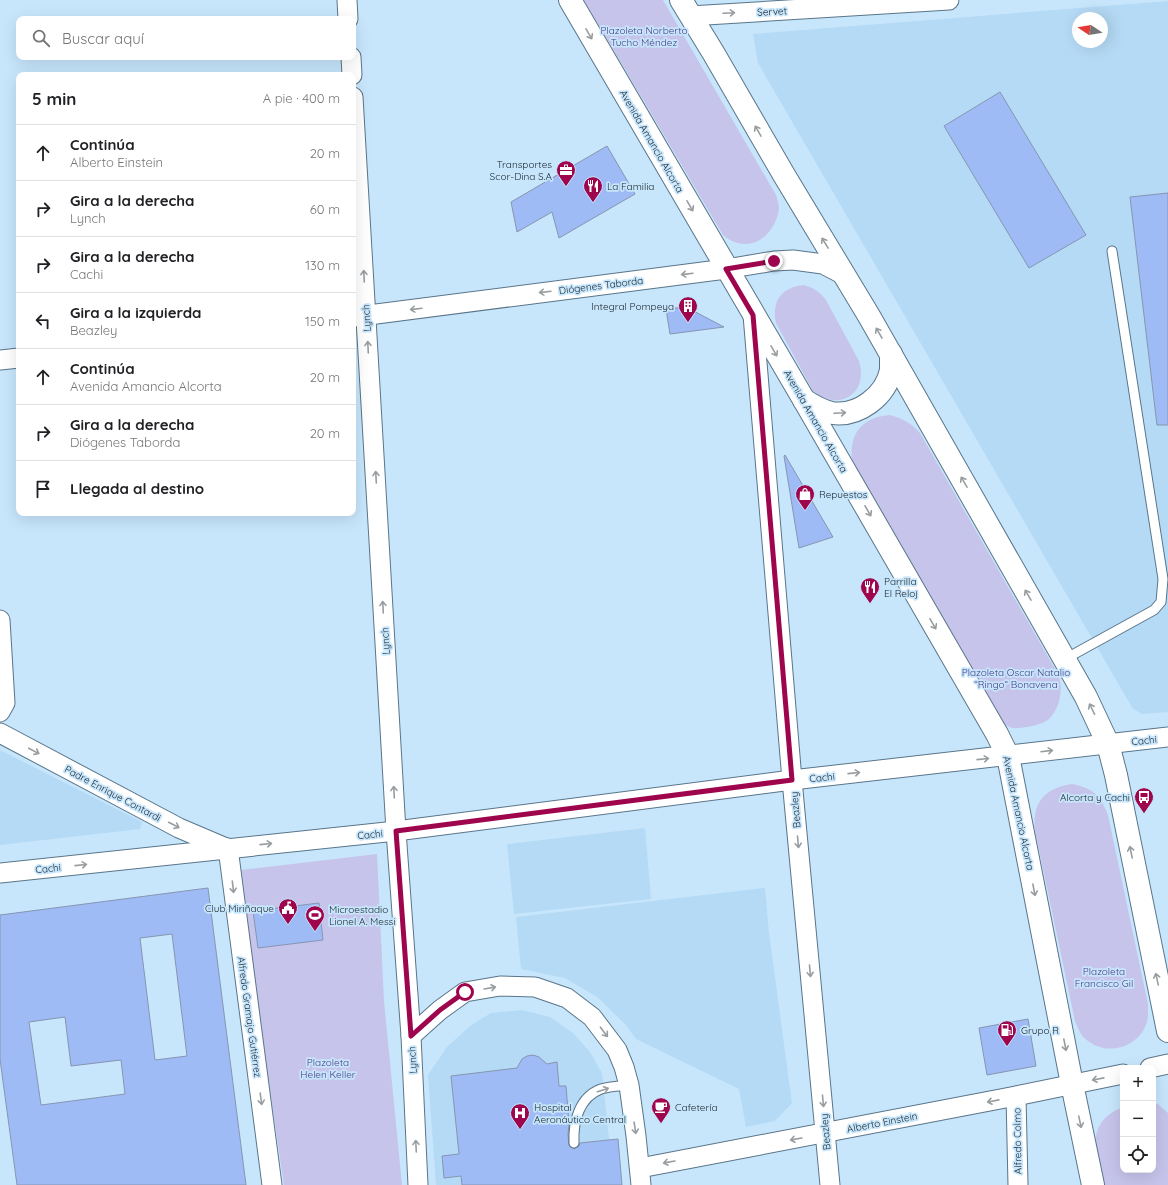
<!DOCTYPE html>
<html lang="es">
<head>
<meta charset="utf-8">
<style>
  body { margin:0; font-family:Quicksand,sans-serif; background:#f6f6f6; color:#202124 }
  .controls { position:absolute; right:12px; bottom:12px; display:grid; overflow:hidden; border-radius:8px; box-shadow:0 4px 16px #0002 }
  .controls button { width:36px; height:36px; display:grid; place-items:center; padding:0; border:0; border-bottom:1px solid #e0e0e0; background:#fff; color:#202124; font:20px sans-serif }
  .compass { position:absolute; left:1072px; top:12px; width:36px; height:36px; border-radius:50%; background:#fff; box-shadow:0 4px 16px #0002; rotate:282deg }
  .stop { position:absolute; width:12px; height:12px; margin:-9px; border:3px solid #9e054d; border-radius:50%; background:#fff }
  .stop.end { background:#9e054d; border-color:#fff; box-shadow:0 1px 4px #0008 }
  .list { margin:0; padding:0; list-style:none }
  h2 { display:flex; justify-content:space-between; align-items:center; height:52px; margin:0; padding:0 16px; font-size:17px }
  h2 small { font-size:13px; font-weight:400; color:#757577 }
  .list li { display:grid; grid-template-columns:26px 1fr auto; gap:12px; align-items:center; box-sizing:border-box; height:56px; padding:0 16px; border-top:1px solid #e0e0e0 }
  .list b { display:block; font-size:15px; white-space:nowrap }
  .list p { margin:0; font-size:13px; white-space:nowrap; color:#757577 }
  .list em { font-size:13px; font-style:normal; color:#757577 }
  .icon { flex:none; width:22px; height:22px; fill:none; stroke:currentColor; stroke-width:2; stroke-linecap:round; stroke-linejoin:round }
  .map { position:relative; flex:none; width:1168px; height:1185px; overflow:hidden }
  .search { position:absolute; background:#fff; box-shadow:0 4px 16px #0002; left:16px; top:16px; width:340px; height:44px; display:flex; align-items:center; gap:10px; box-sizing:border-box; padding:0 14px; border-radius:8px; color:#757577; font-size:15px }
  .panel { position:absolute; background:#fff; box-shadow:0 4px 16px #0002; left:16px; top:72px; width:340px; height:444px; border-radius:8px }
  .map>svg:first-child { display:block }
  .built { fill:#b5daf5; fill-rule:evenodd }
  .green { fill:#c7c4ec }
  .building { fill:#9fbbf5; stroke:#8695b1; fill-rule:evenodd }
  .lines { fill:none; stroke-linecap:round; stroke-linejoin:round }
  .service-casing { stroke:#597589; stroke-width:11 }
  .minor-casing { stroke:#597589; stroke-width:21 }
  .secondary-casing { stroke:#597589; stroke-width:24 }
  .service { stroke:#fff; stroke-width:9 }
  .minor { stroke:#fff; stroke-width:19 }
  .secondary { stroke:#fff; stroke-width:22 }
  .oneway { stroke:#989da0 }
  .route { stroke:#9e054d; stroke-width:5 }
  .labels { text-anchor:middle; stroke-width:3.5; stroke-linejoin:round; paint-order:stroke }
  .street-label { font-size:10px; fill:#19252d; stroke:#c7e6fc }
  .park-label { font-size:10px; fill:#483b84; stroke:#c7e6fc }
  .poi-label { font-size:10px; fill:#19252d; stroke:#c7e6fc; text-anchor:start }
</style>
</head>
<body>
<div class="map">
<svg width="1168" height="1185" viewBox="0 0 1168 1185">
  <rect width="100%" height="100%" fill="#c7e6fc"/>
  <g class="built">
    <path d="M1168,1V712L1142,714L1133,709L758,63L753,34ZM1078,18H1102V42H1078Z"/>
    <path d="M0,750L142,822L140,829L0,845Z"/>
    <path d="M645,828L651,899L514,914L507,844Z"/>
    <path d="M765,888L769,933L792,1103L775,1121L746,1127L739,1089L636,1039L625,1024L597,997L565,978L521,969L516,917Z"/>
    <path d="M522,1010L550,1017L573,1033L590,1052L602,1073L614,1185H436L428,1075L447,1047L470,1026L491,1013Z"/>
  </g>
  <g class="green">
    <path d="M584,0H663L776,195C778,201 780,208 778,214C771,241 745,254 723,235Z"/>
    <path d="M804,285C814,288 820,292 826,300L859,361C869,393 839,413 813,391L776,323C771,301 782,287 804,285Z"/>
    <path d="M889,415C903,418 911,423 920,433L1059,676C1063,690 1060,708 1049,719C1043,725 1020,729 1012,728C1009,727 1006,725 1003,724L852,462C849,434 861,418 889,415Z"/>
    <path d="M1072,784C1093,788 1100,795 1108,815L1148,1004C1148,1008 1148,1013 1148,1017C1144,1045 1110,1058 1088,1041C1081,1036 1078,1029 1075,1021L1035,831C1032,803 1044,788 1072,784Z"/>
    <path d="M377,854L384,1001L402,1185H284L258,1011L241,870Z"/>
    <path d="M1153,1104H1158L1168,1113V1185H1103C1097,1151 1083,1124 1123,1107V1170H1153Z"/>
  </g>
  <g class="building">
    <path d="M1000,92L1086,235L1029,268L944,126Z"/>
    <path d="M607,146L635,194L559,238L552,212L517,232L511,202Z"/>
    <path d="M1168,193V425H1157L1130,197Z"/>
    <path d="M686,307L724,327L670,334L666,309Z"/>
    <path d="M785,455L833,537L799,548L784,456Z"/>
    <path d="M208,888L246,1185H17L0,1059V915ZM172,934L187,1056L155,1060L140,938ZM65,1017L71,1066L121,1060L125,1094L41,1105L29,1022Z"/>
    <path d="M319,903L323,940L258,948L253,911Z"/>
    <path d="M1028,1019L1036,1066L987,1075L979,1028Z"/>
    <path d="M533,1055L539,1057L547,1064L557,1062L559,1086H566L569,1123L568,1135L569,1146L574,1149L579,1146L580,1143L618,1139L622,1185H462L461,1176L444,1178L442,1156L459,1154L451,1076L517,1068L522,1059L527,1056Z"/>
  </g>
  <g class="lines">
    <g class="service-casing">
      <g id="service">
        <path d="M1065,659L1154,610L1161,602L1163,579L1112,251"/>
        <path d="M574,1143C573,1122 579,1097 601,1089C610,1086 620,1086 629,1085"/>
      </g>
    </g>
    <g class="minor-casing">
      <g id="minor">
        <path d="M347,0L348,19"/>
        <path d="M690,16L949,0"/>
        <path d="M351,57L352,75"/>
        <path d="M353,97L396,831L411,1036L418,1185"/>
        <path d="M753,315L792,780L830,1185"/>
        <path d="M353,317L726,269L774,261L793,260L823,264L846,276"/>
        <path d="M0,360L19,358"/>
        <path d="M0,620L5,703L0,712"/>
        <path d="M0,733L179,828L226,848"/>
        <path d="M228,848L272,1185"/>
        <path d="M0,873L396,831L792,780L1168,737"/>
        <path d="M411,1036L440,1010L465,992L500,986L535,987L567,998L592,1017L617,1050L624,1067L629,1085L636,1136L641,1185"/>
        <path d="M1150,1068L1168,1064"/>
        <path d="M1016,1096L1018,1185"/>
        <path d="M640,1168L1016,1096L1123,1074"/>
      </g>
    </g>
    <g class="secondary-casing">
      <g id="secondary">
        <path d="M570,0L804,400L997,734L1008,756L1072,1084L1093,1185"/>
        <path d="M681,0L714,54L784,175L869,316L1086,697L1108,744L1116,775L1168,1031"/>
        <path d="M804,400C813,406 821,411 832,413C858,417 886,396 891,370C891,365 891,359 891,354"/>
      </g>
    </g>
    <use href="#service" class="service"/>
    <use href="#minor" class="minor"/>
    <use href="#secondary" class="secondary"/>
  </g>
  <defs><path id="oneway-shaft" d="M-6 0H5M1.5-3L5.5 0L1.5 3" fill="none" stroke-width="1.6" stroke-linecap="round" stroke-linejoin="round"/></defs>
  <g class="oneway">
    <use href="#oneway-shaft" transform="translate(729 13) rotate(-3)"/>
    <use href="#oneway-shaft" transform="translate(589 34) rotate(60)"/>
    <use href="#oneway-shaft" transform="translate(758 131) rotate(-120)"/>
    <use href="#oneway-shaft" transform="translate(690 206) rotate(60)"/>
    <use href="#oneway-shaft" transform="translate(825 243) rotate(-122)"/>
    <use href="#oneway-shaft" transform="translate(687 274) rotate(173)"/>
    <use href="#oneway-shaft" transform="translate(364 276) rotate(-93)"/>
    <use href="#oneway-shaft" transform="translate(545 292) rotate(173)"/>
    <use href="#oneway-shaft" transform="translate(416 309) rotate(173)"/>
    <use href="#oneway-shaft" transform="translate(879 333) rotate(-120)"/>
    <use href="#oneway-shaft" transform="translate(368 347) rotate(-93)"/>
    <use href="#oneway-shaft" transform="translate(774 351) rotate(60)"/>
    <use href="#oneway-shaft" transform="translate(840 413) rotate(-3)"/>
    <use href="#oneway-shaft" transform="translate(376 477) rotate(-93)"/>
    <use href="#oneway-shaft" transform="translate(964 482) rotate(-120)"/>
    <use href="#oneway-shaft" transform="translate(868 511) rotate(60)"/>
    <use href="#oneway-shaft" transform="translate(1028 595) rotate(-120)"/>
    <use href="#oneway-shaft" transform="translate(383 607) rotate(-93)"/>
    <use href="#oneway-shaft" transform="translate(933 624) rotate(60)"/>
    <use href="#oneway-shaft" transform="translate(1092 709) rotate(-116)"/>
    <use href="#oneway-shaft" transform="translate(34 751) rotate(28)"/>
    <use href="#oneway-shaft" transform="translate(1047 751) rotate(-7)"/>
    <use href="#oneway-shaft" transform="translate(983 759) rotate(-6)"/>
    <use href="#oneway-shaft" transform="translate(854 773) rotate(-6)"/>
    <use href="#oneway-shaft" transform="translate(394 792) rotate(-93)"/>
    <use href="#oneway-shaft" transform="translate(174 825) rotate(27)"/>
    <use href="#oneway-shaft" transform="translate(798 842) rotate(85)"/>
    <use href="#oneway-shaft" transform="translate(266 844) rotate(-6)"/>
    <use href="#oneway-shaft" transform="translate(1131 852) rotate(-102)"/>
    <use href="#oneway-shaft" transform="translate(81 865) rotate(-6)"/>
    <use href="#oneway-shaft" transform="translate(233 887) rotate(83)"/>
    <use href="#oneway-shaft" transform="translate(1034 890) rotate(79)"/>
    <use href="#oneway-shaft" transform="translate(810 971) rotate(85)"/>
    <use href="#oneway-shaft" transform="translate(1157 979) rotate(-102)"/>
    <use href="#oneway-shaft" transform="translate(490 988) rotate(-10)"/>
    <use href="#oneway-shaft" transform="translate(604 1032) rotate(53)"/>
    <use href="#oneway-shaft" transform="translate(1065 1045) rotate(79)"/>
    <use href="#oneway-shaft" transform="translate(1098 1079) rotate(169)"/>
    <use href="#oneway-shaft" transform="translate(603 1090) rotate(-18)"/>
    <use href="#oneway-shaft" transform="translate(261 1099) rotate(82)"/>
    <use href="#oneway-shaft" transform="translate(823 1101) rotate(85)"/>
    <use href="#oneway-shaft" transform="translate(993 1101) rotate(169)"/>
    <use href="#oneway-shaft" transform="translate(1080 1122) rotate(78)"/>
    <use href="#oneway-shaft" transform="translate(635 1128) rotate(81)"/>
    <use href="#oneway-shaft" transform="translate(796 1139) rotate(170)"/>
    <use href="#oneway-shaft" transform="translate(416 1146) rotate(-93)"/>
    <use href="#oneway-shaft" transform="translate(669 1162) rotate(170)"/>
  </g>
  <g class="lines">
    <path class="route" d="M465,992L440,1010L411,1036L396,831L792,780L753,315L726,269L774,261"/>
  </g>
  <defs>
    <g id="office-pin" transform="scale(1)"><path d="M0 17L-7.5 6A9.5 9.5 0 1 1 7.5 6Z" fill="#9e054d" stroke="#c7e6fc"/><path d="M-6-3h4V-5.5h4V-3h4V5H-6ZM-1-4.5V-3h2v-1.5ZM-6 0V1H6V0Z" fill="#fff"/></g>
    <g id="restaurant-pin" transform="scale(1)"><path d="M0 17L-7.5 6A9.5 9.5 0 1 1 7.5 6Z" fill="#9e054d" stroke="#c7e6fc"/><path d="M-5-6h1v4h1v-4h1v4h1v-4h1v5L-1.5 .5V6h-2V.5L-5-1ZM5-6V6H3V1.5H1.5Q1.5-4 5-6Z" fill="#fff"/></g>
    <g id="building-pin" transform="scale(1)"><path d="M0 17L-7.5 6A9.5 9.5 0 1 1 7.5 6Z" fill="#9e054d" stroke="#c7e6fc"/><path d="M-4-6H4V6H1V3H-1V6H-4ZM-2.5-4.3h1.7v1.8h-1.7ZM.8-4.3h1.7v1.8H.8ZM-2.5-1h1.7V.8h-1.7ZM.8-1h1.7V.8H.8Z" fill="#fff"/></g>
    <g id="shop-pin" transform="scale(1)"><path d="M0 17L-7.5 6A9.5 9.5 0 1 1 7.5 6Z" fill="#9e054d" stroke="#c7e6fc"/><path d="M-5-2.5h2.3a2.7 3.5 0 0 1 5.4 0H5L5.5 6h-11ZM-1.5-2.5h3a1.5 2.3 0 0 0-3 0Z" fill="#fff"/></g>
    <g id="bus-pin" transform="scale(1)"><path d="M0 17L-7.5 6A9.5 9.5 0 1 1 7.5 6Z" fill="#9e054d" stroke="#c7e6fc"/><path d="M-5-6H5V4H4V6H2V4H-2V6H-4V4H-5ZM-3.5-4V0h7V-4ZM-3.5 1.2v1.5H-2V1.2ZM2 1.2v1.5H3.5V1.2Z" fill="#fff"/></g>
    <g id="civic-pin" transform="scale(1)"><path d="M0 17L-7.5 6A9.5 9.5 0 1 1 7.5 6Z" fill="#9e054d" stroke="#c7e6fc"/><path d="M-.6-6.5H3V-4.5H.6V-3L4-1V1h2V6H-6V1h2V-1L-.6-3ZM-1.2 2.5V6h2.4V2.5Z" fill="#fff"/></g>
    <g id="stadium-pin" transform="scale(1)"><path d="M0 17L-7.5 6A9.5 9.5 0 1 1 7.5 6Z" fill="#9e054d" stroke="#c7e6fc"/><path d="M0-5a6.5 5 0 1 0 0 10a6.5 5 0 1 0 0-10ZM-3.5-1.8h7v3.6h-7Z" fill="#fff"/></g>
    <g id="fuel-pin" transform="scale(1)"><path d="M0 17L-7.5 6A9.5 9.5 0 1 1 7.5 6Z" fill="#9e054d" stroke="#c7e6fc"/><path d="M-5.5-6h7V0h2V4h1.3V-2.5L3-4.5l.8-.8L6-3V5H2.5V1h-1V6h-7ZM-4.2-4.7v3.2H.2V-4.7Z" fill="#fff"/></g>
    <g id="cafe-pin" transform="scale(1)"><path d="M0 17L-7.5 6A9.5 9.5 0 1 1 7.5 6Z" fill="#9e054d" stroke="#c7e6fc"/><path d="M-5.5-4.5H6V0H3Q3 3.5 0 3.5H-2.5Q-5.5 3.5-5.5 0ZM3-3.2v2h1.7v-2ZM-6 4.5H4V6H-6Z" fill="#fff"/></g>
    <g id="hospital-pin" transform="scale(1)"><path d="M0 17L-7.5 6A9.5 9.5 0 1 1 7.5 6Z" fill="#9e054d" stroke="#c7e6fc"/><path d="M-5-5h3v3.5h4V-5h3V5h-3V1.5h-4V5h-3Z" fill="#fff"/></g>
  </defs>
  <g fill-rule="evenodd">
    <use href="#office-pin" x="566" y="170"/>
    <use href="#restaurant-pin" x="593" y="186"/>
    <use href="#building-pin" x="688" y="306"/>
    <use href="#shop-pin" x="805" y="494"/>
    <use href="#restaurant-pin" x="870" y="587"/>
    <use href="#bus-pin" x="1144" y="797"/>
    <use href="#civic-pin" x="288" y="908"/>
    <use href="#stadium-pin" x="315" y="915"/>
    <use href="#fuel-pin" x="1007" y="1030"/>
    <use href="#cafe-pin" x="661" y="1107"/>
    <use href="#hospital-pin" x="520" y="1113"/>
  </g>
  <g class="labels">
    <g class="street-label">
      <text transform="translate(772 11) rotate(-3)" y="4">Servet</text>
      <text transform="translate(652 141) rotate(60)" y="4">Avenida Amancio Alcorta</text>
      <text transform="translate(601 285) rotate(-7)" y="4">Diógenes Taborda</text>
      <text transform="translate(366 318) rotate(-93)" y="4">Lynch</text>
      <text transform="translate(816 421) rotate(60)" y="4">Avenida Amancio Alcorta</text>
      <text transform="translate(385 641) rotate(-93)" y="4">Lynch</text>
      <text transform="translate(1144 740) rotate(-6)" y="4">Cachi</text>
      <text transform="translate(822 777) rotate(-6)" y="4">Cachi</text>
      <text transform="translate(113 793) rotate(28)" y="4">Padre Enrique Contardi</text>
      <text transform="translate(795 810) rotate(-95)" y="4">Beazley</text>
      <text transform="translate(1019 813) rotate(78)" y="4">Avenida Amancio Alcorta</text>
      <text transform="translate(370 834) rotate(-6)" y="4">Cachi</text>
      <text transform="translate(48 868) rotate(-6)" y="4">Cachi</text>
      <text transform="translate(250 1017) rotate(82)" y="4">Alfredo Gramajo Gutiérrez</text>
      <text transform="translate(412 1060) rotate(-93)" y="4">Lynch</text>
      <text transform="translate(882 1122) rotate(-11)" y="4">Alberto Einstein</text>
      <text transform="translate(825 1132) rotate(-95)" y="4">Beazley</text>
      <text transform="translate(1017 1141) rotate(-91)" y="4">Alfredo Colmo</text>
    </g>
    <g class="park-label">
      <text x="644" y="34">Plazoleta Norberto<tspan x="644" dy="12">Tucho Méndez</tspan></text>
      <text x="1016" y="676">Plazoleta Oscar Natalio<tspan x="1016" dy="12">“Ringo“ Bonavena</tspan></text>
      <text x="1104" y="975">Plazoleta<tspan x="1104" dy="12">Francisco Gil</tspan></text>
      <text x="328" y="1066">Plazoleta<tspan x="328" dy="12">Helen Keller</tspan></text>
    </g>
    <g class="poi-label">
      <text x="552" y="168" text-anchor="end">Transportes<tspan x="552" dy="12">Scor-Dina S.A</tspan></text>
      <text x="607" y="190">La Familia</text>
      <text x="674" y="310" text-anchor="end">Integral Pompeya</text>
      <text x="819" y="498">Repuestos</text>
      <text x="884" y="585">Parrilla<tspan x="884" dy="12">El Reloj</tspan></text>
      <text x="1130" y="801" text-anchor="end">Alcorta y Cachi</text>
      <text x="274" y="912" text-anchor="end">Club Miriñaque</text>
      <text x="329" y="913">Microestadio<tspan x="329" dy="12">Lionel A. Messi</tspan></text>
      <text x="1021" y="1034">Grupo R</text>
      <text x="534" y="1111">Hospital<tspan x="534" dy="12">Aeronáutico Central</tspan></text>
      <text x="675" y="1111">Cafetería</text>
    </g>
  </g>
</svg>
<div class="controls">
<button>+</button>
<button>−</button>
<button><svg class="icon" aria-label="locate" viewBox="0 0 24 24"><circle cx="12" cy="12" r="6"/><path d="M12 2v4M12 18v4M2 12h4M18 12h4"/></svg></button>
</div>
<svg class="compass" viewBox="-18 -18 36 36"><path d="M0-13l5 13h-10z" fill="#e53935"/><path d="M0 13l5-13h-10z" fill="#757577"/></svg>
<div class="stop" style="left:465px;top:992px"></div>
<div class="stop end" style="left:774px;top:261px"></div>
<div class="search"><svg class="icon" aria-label="search" viewBox="0 0 24 24"><circle cx="10" cy="10" r="6"/><path d="M15 15l6 6"/></svg>Buscar aquí</div>
<section class="panel">
<h2>5 min<small>A pie · 400 m</small></h2>
<ul class="list">
<li><svg class="icon" aria-label="ahead" viewBox="0 0 24 24"><path d="M12 20V5M6 11l6-6 6 6"/></svg><div><b>Continúa</b><p>Alberto Einstein</p></div><em>20 m</em></li>
<li><svg class="icon" aria-label="right" viewBox="0 0 24 24"><path d="M7 20v-9h11M14 6l5 5-5 5"/></svg><div><b>Gira a la derecha</b><p>Lynch</p></div><em>60 m</em></li>
<li><svg class="icon" aria-label="right" viewBox="0 0 24 24"><path d="M7 20v-9h11M14 6l5 5-5 5"/></svg><div><b>Gira a la derecha</b><p>Cachi</p></div><em>130 m</em></li>
<li><svg class="icon" aria-label="left" viewBox="0 0 24 24"><path d="M17 20v-9H6M10 6l-5 5 5 5"/></svg><div><b>Gira a la izquierda</b><p>Beazley</p></div><em>150 m</em></li>
<li><svg class="icon" aria-label="ahead" viewBox="0 0 24 24"><path d="M12 20V5M6 11l6-6 6 6"/></svg><div><b>Continúa</b><p>Avenida Amancio Alcorta</p></div><em>20 m</em></li>
<li><svg class="icon" aria-label="right" viewBox="0 0 24 24"><path d="M7 20v-9h11M14 6l5 5-5 5"/></svg><div><b>Gira a la derecha</b><p>Diógenes Taborda</p></div><em>20 m</em></li>
<li><svg class="icon" aria-label="arrive" viewBox="0 0 24 24"><path d="M6 21V4h12l-3 4 3 4H6"/></svg><div><b>Llegada al destino</b></div></li>
</ul>
</section>
</div>
</body>
</html>
